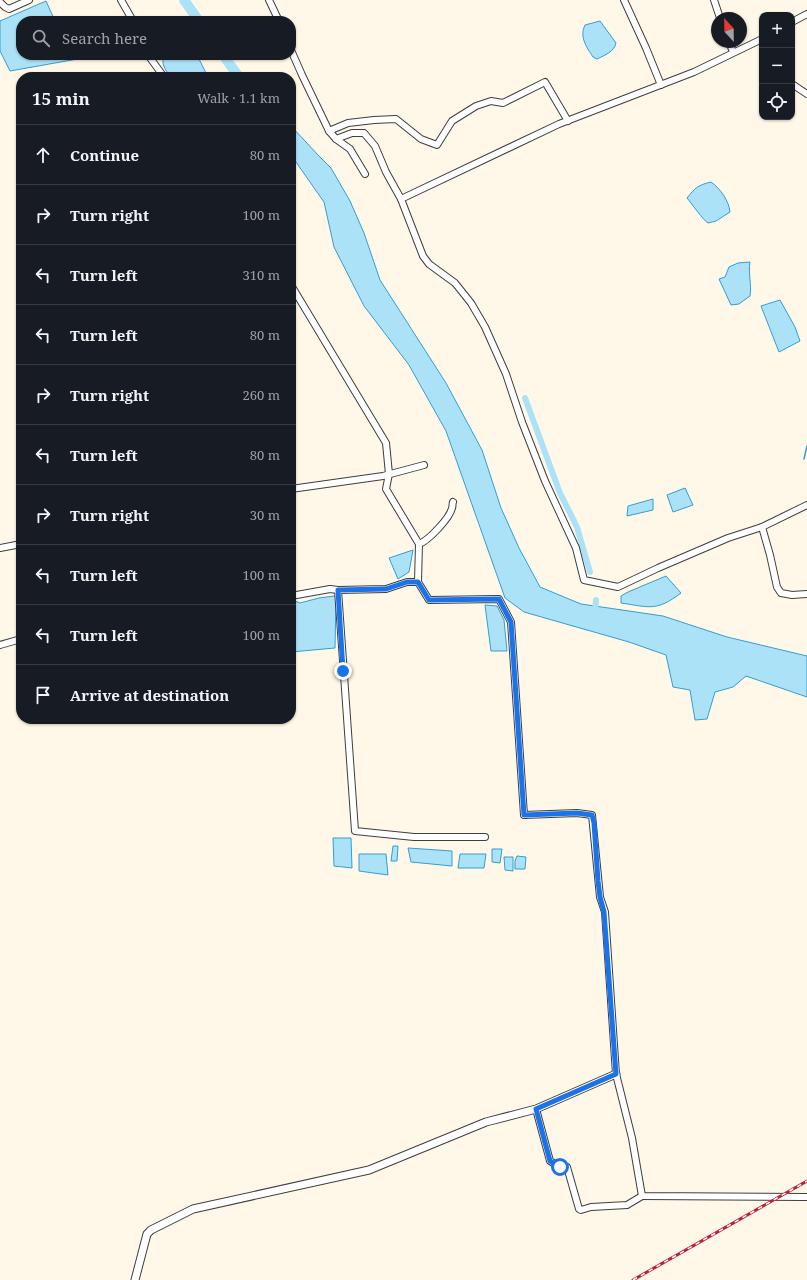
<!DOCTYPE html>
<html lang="en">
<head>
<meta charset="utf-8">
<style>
  body { margin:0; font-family:"Noto Serif",serif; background:#242831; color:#f1f3f6 }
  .controls { position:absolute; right:12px; top:12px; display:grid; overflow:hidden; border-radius:8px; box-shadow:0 1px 3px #0004 }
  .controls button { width:36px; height:36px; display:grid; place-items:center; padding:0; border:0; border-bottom:1px solid #363941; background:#171b24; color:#f1f3f6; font:20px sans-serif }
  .compass { position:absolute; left:711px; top:12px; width:36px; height:36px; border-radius:50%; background:#171b24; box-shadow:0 1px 3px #0004; rotate:338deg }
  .stop { position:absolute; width:12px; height:12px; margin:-9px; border:3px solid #1a73e8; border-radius:50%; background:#fff }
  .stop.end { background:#1a73e8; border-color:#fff; box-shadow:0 1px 4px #0008 }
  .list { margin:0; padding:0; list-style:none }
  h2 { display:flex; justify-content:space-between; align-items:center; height:52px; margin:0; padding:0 16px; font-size:17px }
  h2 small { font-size:13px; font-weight:400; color:#9ea1a6 }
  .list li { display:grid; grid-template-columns:26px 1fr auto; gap:12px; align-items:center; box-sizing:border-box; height:60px; padding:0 16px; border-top:1px solid #363941 }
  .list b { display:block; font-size:15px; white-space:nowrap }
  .list em { font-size:13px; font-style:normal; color:#9ea1a6 }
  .icon { flex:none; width:22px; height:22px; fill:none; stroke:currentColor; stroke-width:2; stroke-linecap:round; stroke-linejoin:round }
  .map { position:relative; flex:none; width:807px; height:1280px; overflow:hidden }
  .search { position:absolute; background:#171b24; box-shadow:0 1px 3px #0004; left:16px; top:16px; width:280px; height:44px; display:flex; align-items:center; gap:10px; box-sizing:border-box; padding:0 14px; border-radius:16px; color:#9ea1a6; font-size:15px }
  .panel { position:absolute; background:#171b24; box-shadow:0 1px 3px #0004; left:16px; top:72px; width:280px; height:652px; border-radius:16px }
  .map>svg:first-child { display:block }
  .water { fill:#ace2f8; stroke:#319fd0 }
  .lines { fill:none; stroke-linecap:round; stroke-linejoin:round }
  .stream { stroke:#319fd0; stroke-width:1.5 }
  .canal { stroke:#ace2f8; stroke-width:6 }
  .river { stroke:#ace2f8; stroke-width:10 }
  .minor-casing { stroke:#3e3e3e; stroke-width:8 }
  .tertiary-casing { stroke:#3e3e3e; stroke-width:9 }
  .minor { stroke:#fff; stroke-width:6 }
  .tertiary { stroke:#fff; stroke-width:7 }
  .rail-casing { stroke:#bd2036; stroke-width:3 }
  .rail { stroke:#fff; stroke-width:1.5; stroke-dasharray:4.5; stroke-linecap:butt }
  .route { stroke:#1a73e8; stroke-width:5 }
</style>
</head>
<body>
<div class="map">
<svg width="807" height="1280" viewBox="0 0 807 1280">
  <rect width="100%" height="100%" fill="#fff8e8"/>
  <g class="water">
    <path d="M46,1L55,21H21V55H100L10,71L0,51V21Z"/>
    <path d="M600,21L616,43C614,52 605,55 597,59L593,57C587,48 579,37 585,25Z"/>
    <path d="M172,55H197L208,77H171C166,71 162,66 163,58Z"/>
    <path d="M291,126L319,156L331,168L350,201L364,233L380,280L446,383L482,450L501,508L519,548L540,587L581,604L663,616L727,637L807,656V697L746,676L733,687L715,692L707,719L695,720L690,690L673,687L666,655L629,642L524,612L505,598L446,431L409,365L364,306L334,247L324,202L291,155Z"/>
    <path d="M711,182C720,188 729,201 730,212L716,221L708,223C703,220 692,204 687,198C695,188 698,185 711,182Z"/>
    <path d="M750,262C748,274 752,285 750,296L739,304L731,305L719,279L725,277L729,267L738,263Z"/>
    <path d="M780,300L795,327L800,341L779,352L761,306Z"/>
    <path d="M685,488L693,505L673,512L667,495Z"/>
    <path d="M653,499V510L627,516L628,506Z"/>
    <path d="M413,550L409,572L398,579L389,558Z"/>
    <path d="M666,576L681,593C656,612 649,607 621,603V596L628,592Z"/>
    <path d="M334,596L336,598L335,648L291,652V602L295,601L300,603L319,598Z"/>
    <path d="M485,605L497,606L504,620L507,651H491Z"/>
    <path d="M333,838H351L352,868L334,866Z"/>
    <path d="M393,846H398L397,861H391Z"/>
    <path d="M408,848L452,851V866L411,862Z"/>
    <path d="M492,849H502L500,863L492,862Z"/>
    <path d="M359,854H386L388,875L359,871Z"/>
    <path d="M460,854H486L484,868H458Z"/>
    <path d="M517,856L526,857L525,869H515V861Z"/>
    <path d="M504,857H513V871L505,870Z"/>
  </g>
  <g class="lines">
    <path class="stream" d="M804,459L807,446"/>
    <g class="canal">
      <path d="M525,398L560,493L577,527L590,572"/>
      <path d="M595,612L596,600"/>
    </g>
    <g class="river">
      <path d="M184,0L199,21"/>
      <path d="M223,55L239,77"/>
    </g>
    <g class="minor-casing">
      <g id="minor">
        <path d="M121,0L133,21"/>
        <path d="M269,0L279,21"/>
        <path d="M624,0L646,48L661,85"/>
        <path d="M714,0L720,18"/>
        <path d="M0,2L5,7L9,9L29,0"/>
        <path d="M792,22L807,14"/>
        <path d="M729,42L733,52"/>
        <path d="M291,50L302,75L329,131L336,139L352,133H364L375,146L386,172L401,199L559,124L694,72L762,39"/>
        <path d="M148,55L164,77"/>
        <path d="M792,84L807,94"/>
        <path d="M329,131L348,123L374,120L396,119L421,139L437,145L452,121L476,106L491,101L503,103L545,82L568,121"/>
        <path d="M336,139L350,149L365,174"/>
        <path d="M401,199L423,256L429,264L455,283L471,303L485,327L506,374L522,422L545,481L576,548L584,580L618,587L658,568L728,538L762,527L807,505"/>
        <path d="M291,285L386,443L389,474L386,489L419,544L418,582L429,600L499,599L511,622L524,815L577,813L592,815L600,897L605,912L616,1074L632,1138L642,1196L807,1197"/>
        <path d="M291,489L383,476L424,465"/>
        <path d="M762,527L770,555L777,587L781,593L792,595L807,594"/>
        <path d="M419,544C428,541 450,518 452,508C453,506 452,504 453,502"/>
        <path d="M0,548L21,544"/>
        <path d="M338,590L355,831L414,837H485"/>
        <path d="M291,596L330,589L338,590L386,589L407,582H418"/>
        <path d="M0,645L21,639"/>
        <path d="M536,1109L550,1161L560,1167H567L579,1209L581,1210L591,1207L627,1205L642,1196"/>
      </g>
    </g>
    <g class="tertiary-casing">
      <path id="tertiary" d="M135,1280L147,1234L151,1230L193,1209L369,1170L486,1122L536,1109L616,1074"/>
    </g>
    <use href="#minor" class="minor"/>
    <use href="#tertiary" class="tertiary"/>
    <g class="rail-casing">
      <path id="rail" d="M633,1280L807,1181"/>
    </g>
    <use href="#rail" class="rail"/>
  </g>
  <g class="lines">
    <path class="route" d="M343,671L338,590L386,589L407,582H418L429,600L499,599L511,622L524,815L577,813L592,815L594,823L598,881L600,897L604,912L616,1074L536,1109L550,1161L560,1167"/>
  </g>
</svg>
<div class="controls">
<button>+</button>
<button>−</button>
<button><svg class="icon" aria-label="locate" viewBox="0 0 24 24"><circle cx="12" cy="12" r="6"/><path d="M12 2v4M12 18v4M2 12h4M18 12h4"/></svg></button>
</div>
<svg class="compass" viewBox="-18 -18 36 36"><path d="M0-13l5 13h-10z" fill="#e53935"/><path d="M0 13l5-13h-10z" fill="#9ea1a6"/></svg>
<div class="stop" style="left:560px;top:1167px"></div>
<div class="stop end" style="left:343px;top:671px"></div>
<div class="search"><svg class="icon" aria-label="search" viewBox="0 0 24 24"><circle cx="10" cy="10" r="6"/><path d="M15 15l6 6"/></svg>Search here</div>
<section class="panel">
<h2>15 min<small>Walk · 1.1 km</small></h2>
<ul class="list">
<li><svg class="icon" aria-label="ahead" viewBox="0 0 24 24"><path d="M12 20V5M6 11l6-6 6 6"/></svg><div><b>Continue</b></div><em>80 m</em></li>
<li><svg class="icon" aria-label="right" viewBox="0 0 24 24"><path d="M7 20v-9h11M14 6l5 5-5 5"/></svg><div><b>Turn right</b></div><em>100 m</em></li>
<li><svg class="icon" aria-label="left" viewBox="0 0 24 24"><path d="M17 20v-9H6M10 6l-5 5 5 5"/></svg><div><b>Turn left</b></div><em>310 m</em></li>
<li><svg class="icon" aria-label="left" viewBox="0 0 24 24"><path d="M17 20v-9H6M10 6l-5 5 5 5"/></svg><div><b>Turn left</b></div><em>80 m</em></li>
<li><svg class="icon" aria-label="right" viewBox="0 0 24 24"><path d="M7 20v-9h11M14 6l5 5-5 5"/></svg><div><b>Turn right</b></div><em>260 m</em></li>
<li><svg class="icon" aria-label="left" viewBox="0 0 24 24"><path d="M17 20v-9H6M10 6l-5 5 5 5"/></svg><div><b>Turn left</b></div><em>80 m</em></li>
<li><svg class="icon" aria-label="right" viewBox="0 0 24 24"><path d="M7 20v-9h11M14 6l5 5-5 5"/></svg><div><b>Turn right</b></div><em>30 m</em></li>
<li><svg class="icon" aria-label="left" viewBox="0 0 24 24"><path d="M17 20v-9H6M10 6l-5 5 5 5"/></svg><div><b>Turn left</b></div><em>100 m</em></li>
<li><svg class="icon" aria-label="left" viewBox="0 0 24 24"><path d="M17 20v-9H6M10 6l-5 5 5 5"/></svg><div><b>Turn left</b></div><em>100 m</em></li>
<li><svg class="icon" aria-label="arrive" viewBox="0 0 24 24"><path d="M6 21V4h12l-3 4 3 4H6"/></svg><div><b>Arrive at destination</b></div></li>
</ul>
</section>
</div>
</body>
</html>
